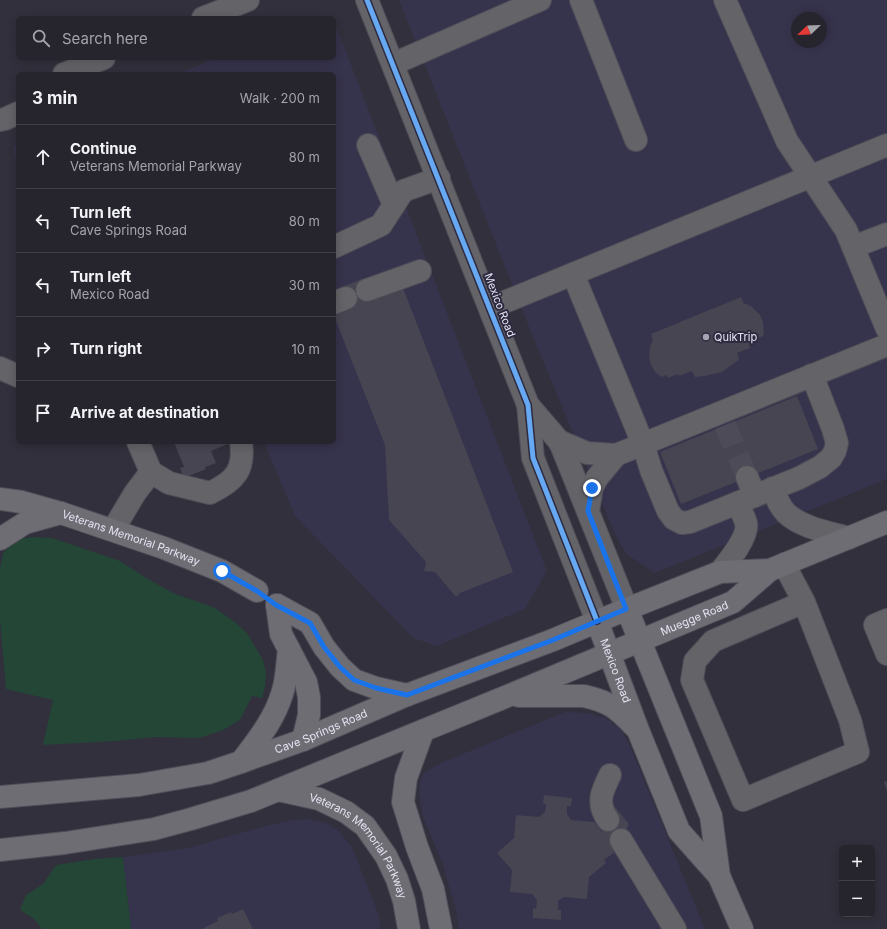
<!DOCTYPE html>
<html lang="en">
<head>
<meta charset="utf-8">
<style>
  body { margin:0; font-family:Inter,sans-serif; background:#2e2c35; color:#f1f3f6 }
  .controls { position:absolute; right:12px; bottom:12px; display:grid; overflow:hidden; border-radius:6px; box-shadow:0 2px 10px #0003 }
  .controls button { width:36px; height:36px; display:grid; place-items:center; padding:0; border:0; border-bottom:1px solid #424149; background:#26242d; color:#f1f3f6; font:20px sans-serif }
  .compass { position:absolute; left:791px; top:12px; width:36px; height:36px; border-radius:50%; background:#26242d; box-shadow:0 2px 10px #0003; rotate:247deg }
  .stop { position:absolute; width:12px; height:12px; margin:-9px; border:3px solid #1a73e8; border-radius:50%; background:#fff }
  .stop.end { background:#1a73e8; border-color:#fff; box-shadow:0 1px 4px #0008 }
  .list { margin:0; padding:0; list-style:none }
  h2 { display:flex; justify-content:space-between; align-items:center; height:52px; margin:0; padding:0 16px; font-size:17px }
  h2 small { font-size:13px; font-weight:400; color:#a4a4aa }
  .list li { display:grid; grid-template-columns:26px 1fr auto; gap:12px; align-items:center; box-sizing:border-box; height:64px; padding:0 16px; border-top:1px solid #424149 }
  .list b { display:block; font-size:15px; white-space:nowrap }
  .list p { margin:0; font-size:13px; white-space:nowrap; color:#a4a4aa }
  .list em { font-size:13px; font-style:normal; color:#a4a4aa }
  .icon { flex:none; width:22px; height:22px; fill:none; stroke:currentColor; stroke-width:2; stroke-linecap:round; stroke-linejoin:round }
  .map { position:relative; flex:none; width:887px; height:929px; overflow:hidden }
  .search { position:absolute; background:#26242d; box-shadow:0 2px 10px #0003; left:16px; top:16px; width:320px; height:44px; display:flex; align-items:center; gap:10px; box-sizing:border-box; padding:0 14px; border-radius:6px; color:#a4a4aa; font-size:15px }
  .panel { position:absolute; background:#26242d; box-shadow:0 2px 10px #0003; left:16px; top:72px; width:320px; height:372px; border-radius:6px }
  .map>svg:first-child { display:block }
  .built { fill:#36334c; fill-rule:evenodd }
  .green { fill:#234637 }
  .building { fill:#464551 }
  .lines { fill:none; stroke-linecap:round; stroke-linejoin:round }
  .minor-tunnel { stroke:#4d4b57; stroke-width:22; stroke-dasharray:22 11; stroke-linecap:butt }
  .minor-casing { stroke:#4f4d58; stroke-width:24 }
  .major-casing { stroke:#4f4d58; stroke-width:24 }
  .minor { stroke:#636368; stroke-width:22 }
  .major { stroke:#6e6d74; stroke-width:22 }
  .cycleway-casing { stroke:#2e2b41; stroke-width:8 }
  .cycleway { stroke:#66a8f1; stroke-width:5 }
  .route { stroke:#1a73e8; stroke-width:5 }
  .poi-dot { fill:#a6a4b2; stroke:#2e2b41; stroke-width:1.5 }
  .labels { text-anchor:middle; stroke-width:4; stroke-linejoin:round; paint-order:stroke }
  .street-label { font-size:11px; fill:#e4e3f2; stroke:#2e2b41 }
  .poi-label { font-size:11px; fill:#e4e3f2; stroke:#2e2b41; text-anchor:start }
</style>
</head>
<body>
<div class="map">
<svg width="887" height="929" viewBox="0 0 887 929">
  <rect width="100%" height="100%" fill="#32303c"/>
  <g class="built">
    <path d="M399,0H887V479L655,573L626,554L615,534L533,337ZM797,18H821V42H797Z"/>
    <path d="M334,21L547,571L525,609L437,646L413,638L295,516L264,442H334V74H178L217,58H334Z"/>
    <path d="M18,143V169L13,147Z"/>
    <path d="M565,712L588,713L606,718L622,731L631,748L705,929H459L455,907L443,865L423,817L419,793L420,779L425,772L441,763Z"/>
    <path d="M308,819L326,823L339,831L352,847L379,916L381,929H131L123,857L188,848L261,827L292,820Z"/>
  </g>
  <g class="green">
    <path d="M34,537L52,538L120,561L146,578L173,593L215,608L236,623L247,633L263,660L266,673L265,686L262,698L252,696L240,720L223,730L199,738L155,737L115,741L43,745L53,700L6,689L0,621V569L3,553L17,539Z"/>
    <path d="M123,857L131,929H42L34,919L20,910L26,895L43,884L56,865L95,859Z"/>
  </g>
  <g class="building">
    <path d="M362,279L371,301L403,288L513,572L460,593L456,597L435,572L424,571L426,562L389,520L385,445L334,316L350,309L342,287Z"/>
    <path d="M741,297L744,304H746L751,306L760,315L763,322L764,333L763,336L758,338L759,341L749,345L750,348L737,353L739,360L737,361L722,372L705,376L695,377L692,371L679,376L678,374L668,378L667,375L661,377L655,372L651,365L649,358L650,346L653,340L651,334Z"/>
    <path d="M797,396L818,449L681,504L660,452Z"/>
    <path d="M174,442H233L211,451L216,463L205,467L206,469L184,478L180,468L184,467Z"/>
    <path d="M887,781V791L884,782Z"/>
    <path d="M544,795L572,798L571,806H567V814L571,820L594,822L602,832L615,807L629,824L615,852L604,860L606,863L589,877L587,899L564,897L558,901V910H561V920L533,918V908L536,909L537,900L532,894L510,892L512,870L497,853L514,838L516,815L539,817L545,812L546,804H543Z"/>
    <path d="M243,909L253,929H202L218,921L217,918L231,912L232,914Z"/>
  </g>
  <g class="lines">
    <path class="minor-tunnel" d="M725,425L747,477"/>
    <g class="minor-casing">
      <g id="minor">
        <path d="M367,0L528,405L533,458L597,621"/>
        <path d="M581,0L636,140"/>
        <path d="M725,0L787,141L846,230L887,329"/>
        <path d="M203,18L248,0"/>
        <path d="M393,64L540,0"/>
        <path d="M64,74L104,58"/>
        <path d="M0,120L5,119L18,113"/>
        <path d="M368,145L394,205"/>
        <path d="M334,247L381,225L403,191L439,178"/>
        <path d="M853,247L887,234"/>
        <path d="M573,274L643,444L651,470L668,511L674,519L682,523L690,522L799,478L820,467L831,458L835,451L837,443L833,429L812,375"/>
        <path d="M367,290L420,271"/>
        <path d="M334,303L346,298"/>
        <path d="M490,308L887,145"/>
        <path d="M0,368L18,376"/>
        <path d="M528,405L559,441L562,447L627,609"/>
        <path d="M559,441L587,453L616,455L887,345"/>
        <path d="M138,442L151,472L169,483L210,493C235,481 245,470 241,442"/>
        <path d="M747,477L755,496"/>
        <path d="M773,488C776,497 779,506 786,513C802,528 828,532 849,538"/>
        <path d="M588,511L592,488L597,478L616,455"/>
        <path d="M113,530L135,493L151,472"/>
        <path d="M784,564L804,602L850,720L858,752L743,800L692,680L695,661L713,641L804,602"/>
        <path d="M720,572C728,562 749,536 746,523C744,516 740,509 737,503"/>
        <path d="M887,620L875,625L887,654"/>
        <path d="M608,820C596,803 602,791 610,775"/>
        <path d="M621,840L675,929"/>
      </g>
    </g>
    <g class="major-casing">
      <g id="major">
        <path id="s1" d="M0,499L22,502L61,513L164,548L222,571L257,591"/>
        <path d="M0,539L25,523L61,513"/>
        <path d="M277,605L310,623L324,647L340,667L354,680L376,688L407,695"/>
        <path d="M277,605L281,634L306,682L309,697V715L303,740"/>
        <path d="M627,609L711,816L719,876L742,929"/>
        <path id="s2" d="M597,621L638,730L679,831L719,876"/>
        <path d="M519,696H584C610,702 617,708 634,726"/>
        <path d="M423,731L406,778L403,802L417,847L433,889L441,929"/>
        <path d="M241,762C257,741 274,720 282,694C287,680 287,663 289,649"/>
        <path id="s3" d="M278,790L319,799L346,812L365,826L386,856L397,879L404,901L409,929"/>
        <path id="s4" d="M0,797L139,785L208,773L241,762L303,740L407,695L553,640L627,609L720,572L770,570L887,522"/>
        <path id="s5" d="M0,850L65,843L154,829L191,819L251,801L510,695L733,602L770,570"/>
      </g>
    </g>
    <use href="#minor" class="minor"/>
    <use href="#major" class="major"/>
    <g class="cycleway-casing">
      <path id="cycleway" d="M367,0L528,405L533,458L597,621"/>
    </g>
    <use href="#cycleway" class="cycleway"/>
  </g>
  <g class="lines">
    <path class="route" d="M222,571L257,591L276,605L310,623L324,647L340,667L354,680L376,688L407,695L553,640L626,609L588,511L592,488"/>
  </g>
  <circle class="poi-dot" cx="706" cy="337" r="4"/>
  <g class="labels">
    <g class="street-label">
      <text transform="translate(500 305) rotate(69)" y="4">Mexico Road</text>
      <text dy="4" stroke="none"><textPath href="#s1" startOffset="137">Veterans Memorial Parkway</textPath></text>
      <text dy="4" stroke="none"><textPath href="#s5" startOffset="736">Muegge Road</textPath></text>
      <text dy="4" stroke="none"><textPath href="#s2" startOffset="53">Mexico Road</textPath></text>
      <text dy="4" stroke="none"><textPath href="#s4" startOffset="330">Cave Springs Road</textPath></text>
      <text dy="4" stroke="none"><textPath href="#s3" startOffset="105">Veterans Memorial Parkway</textPath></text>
    </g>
    <g class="poi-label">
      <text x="714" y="341">QuikTrip</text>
    </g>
  </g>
</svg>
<div class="controls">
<button>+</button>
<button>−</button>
</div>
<svg class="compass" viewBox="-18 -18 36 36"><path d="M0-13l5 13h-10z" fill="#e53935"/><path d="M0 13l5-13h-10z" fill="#a4a4aa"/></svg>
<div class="stop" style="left:222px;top:571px"></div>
<div class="stop end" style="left:592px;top:488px"></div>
<div class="search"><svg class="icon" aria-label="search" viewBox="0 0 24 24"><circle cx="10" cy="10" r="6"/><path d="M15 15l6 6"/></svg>Search here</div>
<section class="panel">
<h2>3 min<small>Walk · 200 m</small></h2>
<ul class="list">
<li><svg class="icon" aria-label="ahead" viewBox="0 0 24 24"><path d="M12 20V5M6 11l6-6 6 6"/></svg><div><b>Continue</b><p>Veterans Memorial Parkway</p></div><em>80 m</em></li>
<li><svg class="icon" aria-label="left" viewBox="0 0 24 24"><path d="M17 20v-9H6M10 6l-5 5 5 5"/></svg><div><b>Turn left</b><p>Cave Springs Road</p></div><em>80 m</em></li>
<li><svg class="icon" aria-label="left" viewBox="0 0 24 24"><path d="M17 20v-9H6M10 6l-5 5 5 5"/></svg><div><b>Turn left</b><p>Mexico Road</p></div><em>30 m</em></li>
<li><svg class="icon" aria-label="right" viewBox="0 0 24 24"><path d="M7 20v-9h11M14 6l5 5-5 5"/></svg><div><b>Turn right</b></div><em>10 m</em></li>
<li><svg class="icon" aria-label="arrive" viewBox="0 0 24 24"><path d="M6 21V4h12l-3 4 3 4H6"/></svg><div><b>Arrive at destination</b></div></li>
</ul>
</section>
</div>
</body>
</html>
